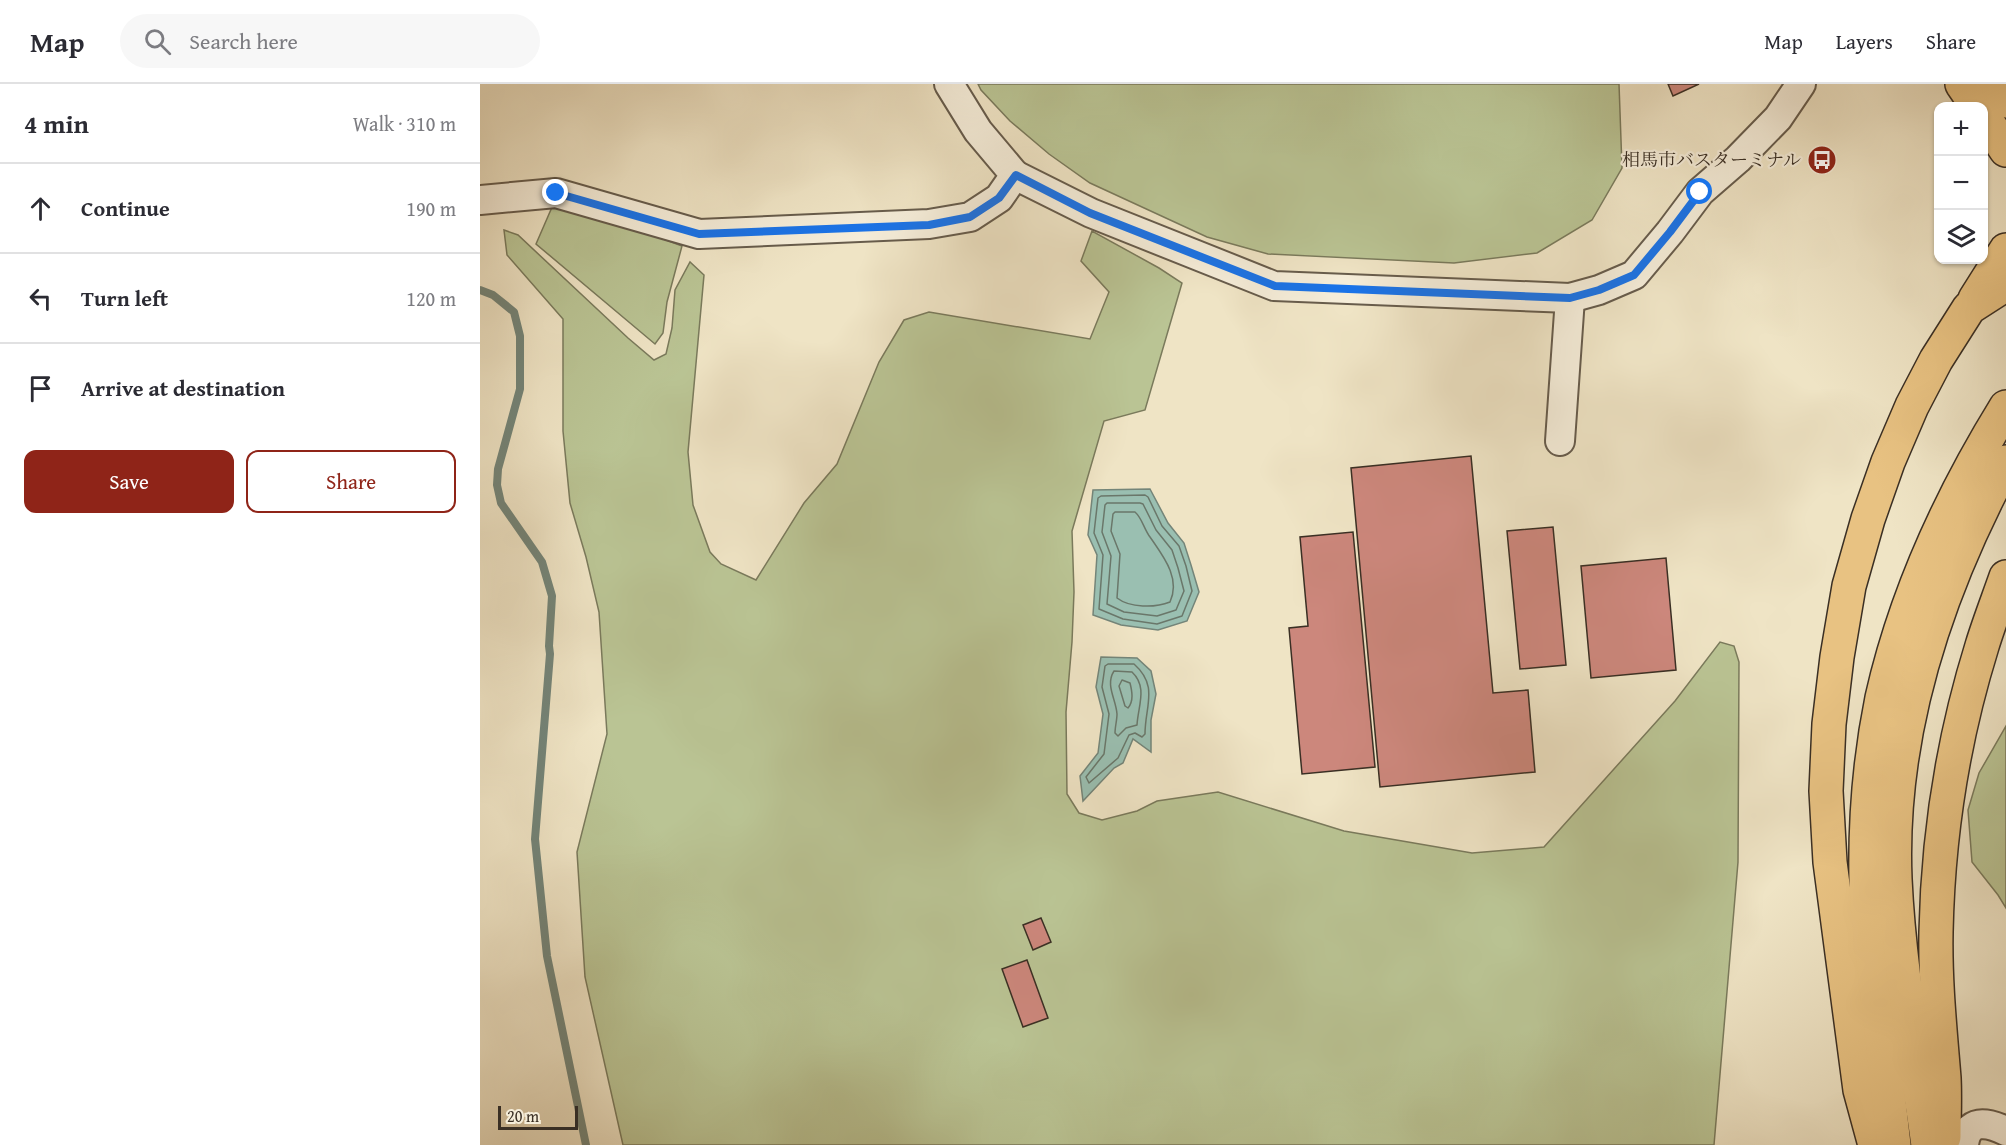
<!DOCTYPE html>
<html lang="en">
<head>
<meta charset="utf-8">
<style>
  body { margin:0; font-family:"Gentium Book Plus","Noto Serif JP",serif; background:#f7f7f7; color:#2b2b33 }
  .controls { position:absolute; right:18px; top:18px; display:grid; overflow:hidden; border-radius:12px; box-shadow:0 2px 4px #0004 }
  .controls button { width:54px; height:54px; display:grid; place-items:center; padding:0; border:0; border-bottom:2px solid #e1e1e2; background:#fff; color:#2b2b33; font:30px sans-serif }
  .scale { position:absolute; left:18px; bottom:15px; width:80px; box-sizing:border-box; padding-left:6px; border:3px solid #3a2f24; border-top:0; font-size:16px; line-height:21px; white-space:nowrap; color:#3a2f24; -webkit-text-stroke:4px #f5edd9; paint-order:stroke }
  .stop { position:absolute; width:18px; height:18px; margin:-14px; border:4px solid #1a73e8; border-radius:50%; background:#fff }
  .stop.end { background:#1a73e8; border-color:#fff; box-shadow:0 2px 6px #0008 }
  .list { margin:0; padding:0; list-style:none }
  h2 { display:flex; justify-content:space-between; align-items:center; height:78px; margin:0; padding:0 24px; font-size:26px }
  h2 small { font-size:20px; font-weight:400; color:#7c7c81 }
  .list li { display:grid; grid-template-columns:39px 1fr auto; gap:18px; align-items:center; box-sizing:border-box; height:90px; padding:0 24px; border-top:2px solid #e1e1e2 }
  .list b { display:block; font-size:22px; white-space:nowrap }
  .list em { font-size:20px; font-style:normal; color:#7c7c81 }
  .actions { display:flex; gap:12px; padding:18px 24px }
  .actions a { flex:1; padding:14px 0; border:2px solid #8f2418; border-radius:12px; text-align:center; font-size:21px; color:#8f2418 }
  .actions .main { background:#8f2418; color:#fff }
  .icon { flex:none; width:33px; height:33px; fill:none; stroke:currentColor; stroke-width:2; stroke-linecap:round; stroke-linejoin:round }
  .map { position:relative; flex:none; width:1526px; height:1061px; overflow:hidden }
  header { display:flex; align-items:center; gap:36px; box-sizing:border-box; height:84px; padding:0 30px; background:#fff; border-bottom:2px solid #e1e1e2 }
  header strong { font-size:28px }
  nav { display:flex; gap:33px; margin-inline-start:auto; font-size:21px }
  .search { width:420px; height:54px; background:#f7f7f7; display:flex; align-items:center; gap:15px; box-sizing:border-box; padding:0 21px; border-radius:33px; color:#7c7c81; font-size:22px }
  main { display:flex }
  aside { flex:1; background:#fff }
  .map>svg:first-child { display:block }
  .green { fill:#bac494; stroke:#7a7a5c; stroke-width:1.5 }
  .water { fill:#9abfb1; stroke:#748579; stroke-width:1.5 }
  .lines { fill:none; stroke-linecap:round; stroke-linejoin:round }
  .shore { stroke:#6a776a; stroke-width:1.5 }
  .stream { stroke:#748579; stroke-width:8 }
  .building { fill:#cc877c; stroke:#3a2f24; stroke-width:1.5 }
  .minor-casing { stroke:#675c4c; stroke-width:32 }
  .highway-casing { stroke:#3a2f24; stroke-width:36 }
  .minor { stroke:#f5edd9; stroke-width:28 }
  .highway { stroke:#e8c282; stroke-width:33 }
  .route { stroke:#1a73e8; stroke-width:8 }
  .labels { text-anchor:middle; stroke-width:4.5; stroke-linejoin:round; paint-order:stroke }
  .poi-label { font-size:18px; fill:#3a2f24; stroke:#f5edd9; text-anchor:end }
</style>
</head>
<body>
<header>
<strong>Map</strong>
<div class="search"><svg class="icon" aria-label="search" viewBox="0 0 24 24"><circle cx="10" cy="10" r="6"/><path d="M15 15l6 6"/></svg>Search here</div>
<nav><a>Map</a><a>Layers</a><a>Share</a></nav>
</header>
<main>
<aside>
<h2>4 min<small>Walk · 310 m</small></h2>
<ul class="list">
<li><svg class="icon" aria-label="ahead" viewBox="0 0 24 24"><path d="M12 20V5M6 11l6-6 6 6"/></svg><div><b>Continue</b></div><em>190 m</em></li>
<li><svg class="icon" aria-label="left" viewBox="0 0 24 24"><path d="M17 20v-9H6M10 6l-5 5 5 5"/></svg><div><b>Turn left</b></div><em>120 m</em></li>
<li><svg class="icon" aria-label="arrive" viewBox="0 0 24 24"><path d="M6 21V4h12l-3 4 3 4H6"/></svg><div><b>Arrive at destination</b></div></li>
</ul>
<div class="actions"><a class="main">Save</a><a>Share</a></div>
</aside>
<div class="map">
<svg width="1526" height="1061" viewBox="0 0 1526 1061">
  <rect width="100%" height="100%" fill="#efe4c5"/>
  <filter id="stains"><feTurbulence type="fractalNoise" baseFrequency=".00333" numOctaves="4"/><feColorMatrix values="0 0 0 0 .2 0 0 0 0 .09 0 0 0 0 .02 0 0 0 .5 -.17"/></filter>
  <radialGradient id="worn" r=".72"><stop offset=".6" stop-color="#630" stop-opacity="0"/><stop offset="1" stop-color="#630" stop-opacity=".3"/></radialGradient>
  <g class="green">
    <path d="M498,0H1139L1142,84L1112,136L1057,169L974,179L788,170L727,153L610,99L569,70L530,37L501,6Z"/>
    <path d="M76,114L202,162L187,218L183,249L175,260L56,160Z"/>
    <path d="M24,146L38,151L148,254L174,276L186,270L192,244L195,206L210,178L224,191L208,368L213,421L230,468L241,480L276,496L324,419L357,380L399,278L424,236L449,228L610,255L629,208L601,177L612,147L679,184L702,199L665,326L624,337L592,447L594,508L592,558L586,628L587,710L599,729L622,736L657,727L677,717L738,708L864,747L992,769L1064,763L1195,617L1240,558L1254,562L1259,578L1258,778L1234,1061H143L105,893L97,768L127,650L119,528L106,473L90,419L83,347V235L27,171Z"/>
    <path d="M1526,642V824L1518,811L1492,778L1488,726L1499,689Z"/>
  </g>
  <g class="water">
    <path d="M670,405L688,439L704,459L711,481L719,508L707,537L678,546L641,541L613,531L617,471L608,451L613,406Z"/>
    <path d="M621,573L657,574L671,587L676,610L671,636V668L653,655L643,679L634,684L603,717L600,692L618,669L623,630L616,603Z"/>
  </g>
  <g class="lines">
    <g class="shore">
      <path d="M665,411L668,413L682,442L699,462L706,482L712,507L702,532L677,540L643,535L619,525L623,471L614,449L618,414L621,412Z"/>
      <path d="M660,419L663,420L676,446L692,466L698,484L704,507L696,526L677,532L644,528L627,520L631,472L622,448L625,421L627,419Z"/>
      <path d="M655,428C662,434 664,445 670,453C683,472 701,494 690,518C675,524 650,524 637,514L640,470L631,447L633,430L635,428Z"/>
      <path d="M628,580H654C679,602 665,622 665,650L662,653L655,649L649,651L638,674L609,699L606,693L624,670L629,630L622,603L625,582Z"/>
      <path d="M634,587L652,588C668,603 658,622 657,641L646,644L638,652L635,649C635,643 637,636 637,630C636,615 625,601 634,587Z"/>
      <path d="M642,596L650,599C652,607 654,617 648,624L645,622L639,602Z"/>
    </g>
    <path class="stream" d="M0,206L13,211L34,228L40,252V305L18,385L17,401L21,419L62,478L72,512L69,562L70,570L55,755L67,872L106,1061"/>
  </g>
  <g class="building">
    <path d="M1188,0H1219L1193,12Z"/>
    <path d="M991,372L1013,609L1048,606L1055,688L900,703L871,384Z"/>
    <path d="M1073,443L1086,581L1040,585L1027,447Z"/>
    <path d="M873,448L895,683L822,690L809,544L828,542L820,453Z"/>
    <path d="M1186,474L1196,586L1111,594L1101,482Z"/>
    <path d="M561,834L571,858L553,866L543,841Z"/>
    <path d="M547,876L568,934L543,943L522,885Z"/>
  </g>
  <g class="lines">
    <g class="minor-casing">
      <g id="minor">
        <path d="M535,91L611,129L794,202L1090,214L1119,206L1154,191L1190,148L1220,108L1258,75L1298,34L1321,0"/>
        <path d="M0,116L76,109L219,150L449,140L490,133L519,114L535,91L498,47L469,0"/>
        <path d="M1080,357L1090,214"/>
        <path d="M1484,1061C1487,1034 1507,1038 1526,1047"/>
      </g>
    </g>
    <g class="highway-casing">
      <g id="highway">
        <path d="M1482,0L1497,22"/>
        <path d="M1517,0L1526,17"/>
        <path d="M1504,33L1526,66"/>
        <path d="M1495,215L1526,166"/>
        <path d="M1464,1053C1464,1033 1465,1013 1464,994C1460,945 1455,897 1456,848C1458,751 1473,655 1502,562C1509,539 1518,516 1526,493"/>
        <path d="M1395,1061L1380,1006L1350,778L1346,707L1349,640L1357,573L1369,502L1388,435L1408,378L1432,322L1456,276L1489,224L1526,200"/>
        <path d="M1414,1061C1408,1008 1402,956 1396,903C1392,867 1386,831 1386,795C1385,735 1390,673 1402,614C1425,512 1471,412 1526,323"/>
        <path d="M1448,1061C1436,973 1419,884 1415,795C1409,648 1457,506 1526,378"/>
      </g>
    </g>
    <use href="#minor" class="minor"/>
    <use href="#highway" class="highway"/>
  </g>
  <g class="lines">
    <path class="route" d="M76,109L219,150L449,141L490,133L519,114L536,91L610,129L795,202L1090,214L1119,206L1154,191L1190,148L1220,108"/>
  </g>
  <defs>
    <g id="bus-disc" transform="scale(1.5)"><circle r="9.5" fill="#8f2418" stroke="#f5edd9"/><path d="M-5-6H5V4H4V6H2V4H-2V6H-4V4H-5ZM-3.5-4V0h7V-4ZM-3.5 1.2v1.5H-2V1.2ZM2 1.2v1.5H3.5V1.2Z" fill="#fff"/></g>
  </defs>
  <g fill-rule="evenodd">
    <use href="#bus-disc" x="1342" y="76"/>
  </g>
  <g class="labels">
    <g class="poi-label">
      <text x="1321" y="82">相馬市バスターミナル</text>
    </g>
  </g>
  <rect width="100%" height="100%" filter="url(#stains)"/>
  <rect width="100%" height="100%" fill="url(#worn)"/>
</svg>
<div class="controls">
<button>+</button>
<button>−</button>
<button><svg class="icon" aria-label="layers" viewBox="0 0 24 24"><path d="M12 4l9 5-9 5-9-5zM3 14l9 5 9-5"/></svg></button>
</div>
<div class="scale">20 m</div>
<div class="stop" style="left:1220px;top:108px"></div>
<div class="stop end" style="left:76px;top:109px"></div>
</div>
</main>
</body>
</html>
